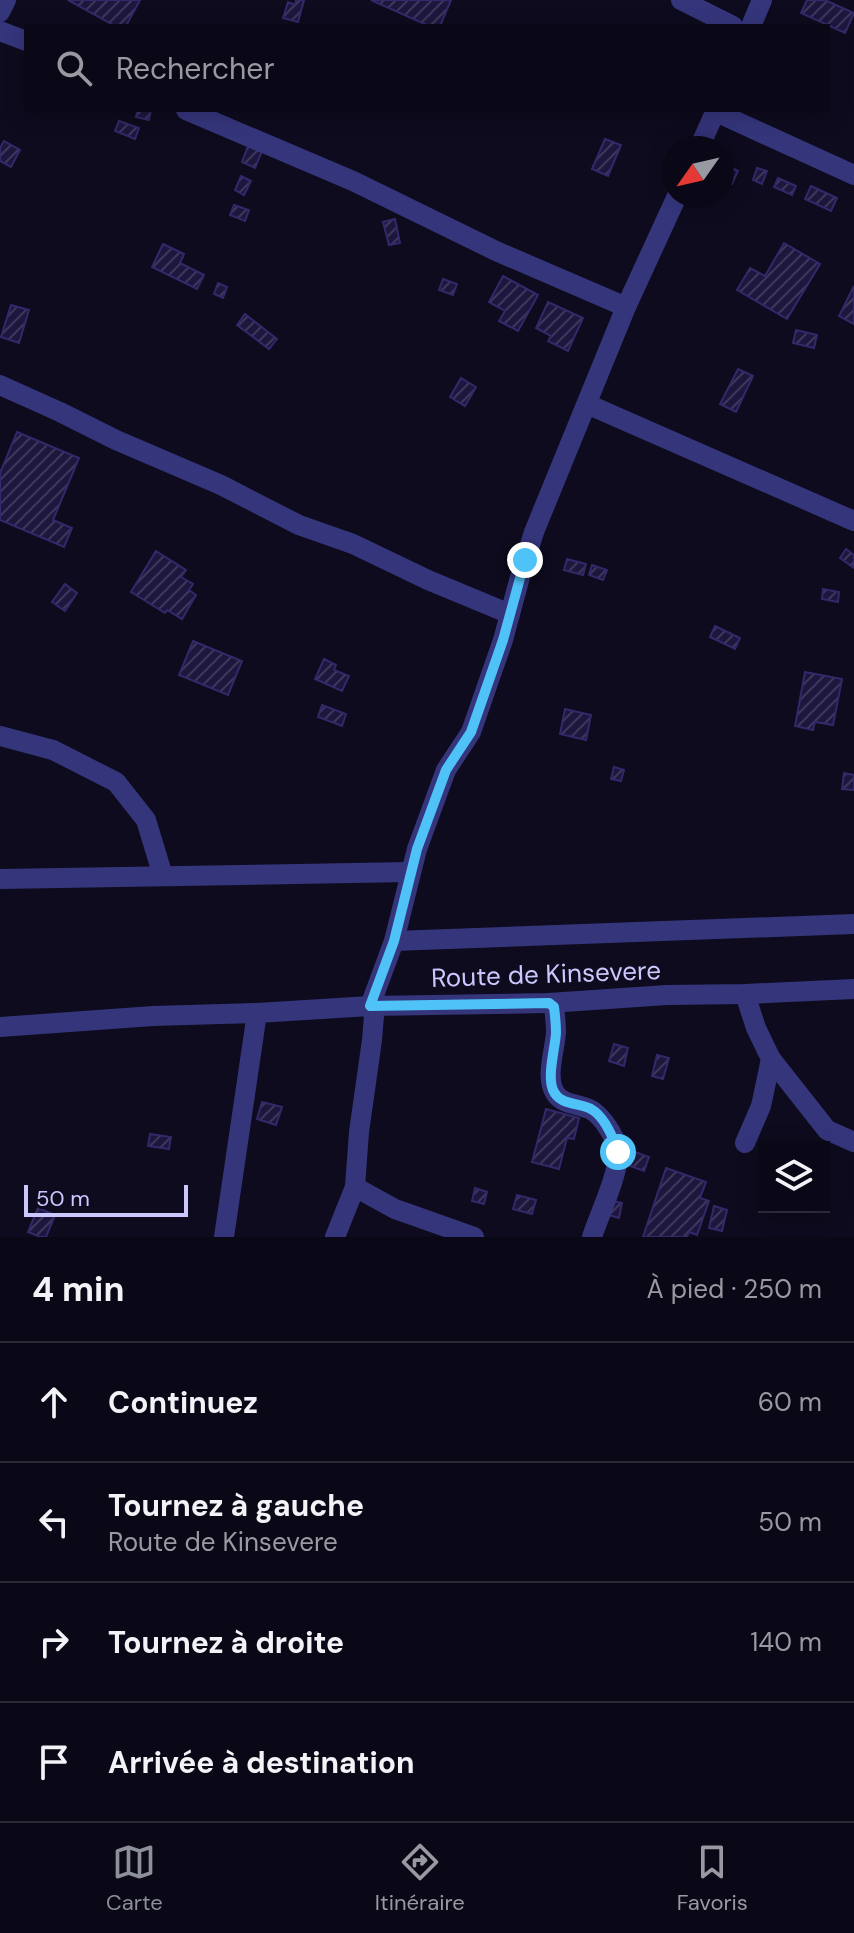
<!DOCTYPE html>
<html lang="fr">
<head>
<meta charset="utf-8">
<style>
  body { margin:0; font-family:"DM Sans",sans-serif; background:#181623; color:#f1f3f6 }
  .controls { position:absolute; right:24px; bottom:24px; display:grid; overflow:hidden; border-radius:0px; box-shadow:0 4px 20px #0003 }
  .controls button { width:72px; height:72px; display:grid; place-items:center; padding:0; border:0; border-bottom:2px solid #2a2935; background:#0a0816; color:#f1f3f6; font:40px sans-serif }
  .compass { position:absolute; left:662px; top:136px; width:72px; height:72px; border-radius:50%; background:#0a0816; box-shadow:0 4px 20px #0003; rotate:236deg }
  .scale { position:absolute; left:24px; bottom:20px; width:164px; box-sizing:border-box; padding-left:8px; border:4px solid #cbc7ff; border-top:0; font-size:22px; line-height:28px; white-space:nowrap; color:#cbc7ff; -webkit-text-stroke:6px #0d0b1d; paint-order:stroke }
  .stop { position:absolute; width:24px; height:24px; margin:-18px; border:6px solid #4fc3f7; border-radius:50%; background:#fff }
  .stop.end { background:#4fc3f7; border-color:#fff; box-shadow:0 2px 8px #0008 }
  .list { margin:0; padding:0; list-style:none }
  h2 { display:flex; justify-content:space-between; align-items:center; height:104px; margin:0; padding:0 32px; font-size:34px }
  h2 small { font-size:26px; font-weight:400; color:#999aa1 }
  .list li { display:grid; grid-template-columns:52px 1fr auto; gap:24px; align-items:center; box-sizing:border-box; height:120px; padding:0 32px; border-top:2px solid #2a2935 }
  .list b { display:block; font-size:30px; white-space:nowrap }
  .list p { margin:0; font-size:26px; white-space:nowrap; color:#999aa1 }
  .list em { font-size:26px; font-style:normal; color:#999aa1 }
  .icon { flex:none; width:44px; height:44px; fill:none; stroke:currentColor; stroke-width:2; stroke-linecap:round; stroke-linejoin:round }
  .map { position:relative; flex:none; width:854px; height:1237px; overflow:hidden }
  .search { position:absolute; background:#0a0816; box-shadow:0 4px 20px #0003; left:24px; right:24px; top:24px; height:88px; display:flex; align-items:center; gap:20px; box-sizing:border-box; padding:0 28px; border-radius:0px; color:#999aa1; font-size:30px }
  .sheet { height:584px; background:#0a0816 }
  nav { display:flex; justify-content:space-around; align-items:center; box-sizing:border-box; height:112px; border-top:2px solid #2a2935; background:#0a0816; font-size:22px; color:#999aa1 }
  nav a { display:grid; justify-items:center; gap:4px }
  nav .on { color:#8c9099 }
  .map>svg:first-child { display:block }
  .building { fill:url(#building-hatch); stroke:#33296a; stroke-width:2 }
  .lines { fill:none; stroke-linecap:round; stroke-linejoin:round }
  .minor { stroke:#35357c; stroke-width:20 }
  .route { stroke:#4fc3f7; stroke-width:10 }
  .labels { text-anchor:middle; stroke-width:7; stroke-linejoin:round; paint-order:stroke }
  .street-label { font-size:26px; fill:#cbc7ff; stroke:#0d0b1d }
</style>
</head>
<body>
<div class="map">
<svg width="854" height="1237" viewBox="0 0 854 1237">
  <defs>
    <pattern id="building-hatch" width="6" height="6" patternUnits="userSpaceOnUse" patternTransform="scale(2)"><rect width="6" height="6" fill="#1d173e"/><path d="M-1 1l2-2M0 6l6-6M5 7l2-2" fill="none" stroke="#3c375b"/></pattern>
  </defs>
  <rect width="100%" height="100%" fill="#0d0b1d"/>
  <g class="building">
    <path d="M68,0H140L126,26H115Z"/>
    <path d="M296,0H304L298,22L283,18L288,2L295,5Z"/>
    <path d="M371,0H451L440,26H429Z"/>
    <path d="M807,0H825L854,13L845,33L801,13Z"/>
    <path d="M138,110H151L149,120L136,117Z"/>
    <path d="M119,121L139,128L135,139L115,131Z"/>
    <path d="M605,139L621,145L608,176L592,169Z"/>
    <path d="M4,141L20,150L11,167L0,161V148Z"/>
    <path d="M248,146L262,151L255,168L242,162Z"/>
    <path d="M722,163L738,171L732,184L722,179Z"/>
    <path d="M757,168L767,171L762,184L753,180Z"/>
    <path d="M241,176L251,181L244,195L235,190Z"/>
    <path d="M778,178L796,186L792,195L774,187Z"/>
    <path d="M811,186L837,198L831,211L805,199Z"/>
    <path d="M234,205L249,210L245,221L230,215Z"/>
    <path d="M395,219L400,243L389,245L383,222Z"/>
    <path d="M784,243L820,264L787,319L737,290L750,268L765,276Z"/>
    <path d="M163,244L184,254L180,263L204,275L197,289L152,267Z"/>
    <path d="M503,276L538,295L518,331L499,321L505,311L489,302Z"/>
    <path d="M443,279L457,284L453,295L439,290Z"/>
    <path d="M218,283L227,287L223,298L214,294Z"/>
    <path d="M854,286V324L839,316Z"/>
    <path d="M548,302L583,318L568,351L548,341L551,336L536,328Z"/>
    <path d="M11,305L29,310L19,343L1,337Z"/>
    <path d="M245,314L277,339L269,349L237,325Z"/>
    <path d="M796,330L817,335L814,348L793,343Z"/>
    <path d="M738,369L753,376L736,412L720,404Z"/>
    <path d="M461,378L476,387L465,406L450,397Z"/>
    <path d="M17,432L79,458L53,520L72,528L64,547L0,520V473Z"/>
    <path d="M846,549L854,555V568L840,558Z"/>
    <path d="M156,551L186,570L181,577L193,584L189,590L196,595L182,619L167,610L165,613L131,592Z"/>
    <path d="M567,559L586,564L583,575L564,570Z"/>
    <path d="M592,565L607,570L603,580L589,575Z"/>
    <path d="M65,584L77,593L65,611L52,602Z"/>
    <path d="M823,589L839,592L838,602L822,599Z"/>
    <path d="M715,626L740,638L735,649L710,637Z"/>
    <path d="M193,641L242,661L228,695L179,675Z"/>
    <path d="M324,659L336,665L334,670L349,676L342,691L315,679Z"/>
    <path d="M805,672L842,679L833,725L815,722L813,730L795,726Z"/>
    <path d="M322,705L346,714L342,726L318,717Z"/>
    <path d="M565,709L591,715L586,740L560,734Z"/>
    <path d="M614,767L624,770L621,781L611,779Z"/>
    <path d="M844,773L854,775V790L842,789Z"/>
    <path d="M614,1044L628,1048L624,1066L609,1061Z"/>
    <path d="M657,1055L669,1058L663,1079L652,1076Z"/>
    <path d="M262,1102L282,1107L276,1125L257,1119Z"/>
    <path d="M546,1109L579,1118L574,1139L567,1138L559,1169L532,1162Z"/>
    <path d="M150,1134L171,1137L169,1149L148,1146Z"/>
    <path d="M635,1152L649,1157L644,1171L630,1166Z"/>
    <path d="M666,1168L706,1182L700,1198L709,1201L697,1235L689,1232L687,1237H643Z"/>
    <path d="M475,1188L487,1192L484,1204L472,1201Z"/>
    <path d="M517,1195L536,1200L532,1214L513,1209Z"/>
    <path d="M609,1200L622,1203L619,1218L605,1214Z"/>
    <path d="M714,1206L727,1210L722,1231L709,1228Z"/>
    <path d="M38,1208L55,1215L46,1237H40L28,1232Z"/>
  </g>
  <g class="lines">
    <g class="minor">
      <path d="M681,0L733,26"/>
      <path d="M0,12L6,0"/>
      <path d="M751,26L762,0"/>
      <path d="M0,31L26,41"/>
      <path d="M186,110L353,181L496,251L626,307"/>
      <path d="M716,112L854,175"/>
      <path d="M699,148L716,110"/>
      <path d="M0,385L60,412L116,440L221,485L299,525L353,544L428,580L510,614"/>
      <path d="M587,404L854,521"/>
      <path d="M0,736L53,750L116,782L146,820L163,876"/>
      <path d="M0,879L410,872"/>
      <path d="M394,941L854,924"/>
      <path d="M745,994L756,1028L771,1059L827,1130L854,1142"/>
      <path d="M549,1003L554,1007C555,1015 556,1024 556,1032C555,1050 545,1077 555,1093C563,1106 581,1103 593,1111C604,1119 618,1140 618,1154C618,1176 599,1215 592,1237"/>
      <path d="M0,1027L153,1016L257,1013L370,1006L549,1003L667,995L745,994L854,989"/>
      <path d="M745,1143L761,1106L771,1059"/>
      <path d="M355,1187L395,1209L474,1237"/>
      <path d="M224,1237L257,1013"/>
      <path d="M335,1237L355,1187L359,1132L372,1040L374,1016L370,1006L394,941L417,849L446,770L471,732L503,640L520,577L534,532L626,307L677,196"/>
    </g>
  </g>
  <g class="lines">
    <path class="route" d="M525,560L503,640L471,732L446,770L417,849L394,941L370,1006L549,1003L554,1007C555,1015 556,1024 556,1033C555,1049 547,1075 553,1090C560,1106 578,1102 591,1109C605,1117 613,1137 618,1152"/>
  </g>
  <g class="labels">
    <g class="street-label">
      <text transform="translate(546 974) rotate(-2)" y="9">Route de Kinsevere</text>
    </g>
  </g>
</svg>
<div class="controls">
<button><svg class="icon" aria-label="layers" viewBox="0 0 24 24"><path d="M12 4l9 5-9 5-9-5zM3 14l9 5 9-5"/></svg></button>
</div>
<svg class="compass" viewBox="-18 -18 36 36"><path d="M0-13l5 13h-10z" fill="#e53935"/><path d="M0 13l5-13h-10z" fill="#999aa1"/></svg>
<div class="scale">50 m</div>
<div class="stop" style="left:618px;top:1152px"></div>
<div class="stop end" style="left:525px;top:560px"></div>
<div class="search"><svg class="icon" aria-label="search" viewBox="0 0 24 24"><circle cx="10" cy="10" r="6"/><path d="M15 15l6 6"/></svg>Rechercher</div>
</div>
<section class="sheet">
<h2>4 min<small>À pied · 250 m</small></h2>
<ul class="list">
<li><svg class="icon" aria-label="ahead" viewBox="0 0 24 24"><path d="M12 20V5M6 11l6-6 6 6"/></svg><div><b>Continuez</b></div><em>60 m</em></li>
<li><svg class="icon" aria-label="left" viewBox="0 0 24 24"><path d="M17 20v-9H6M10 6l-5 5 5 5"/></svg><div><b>Tournez à gauche</b><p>Route de Kinsevere</p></div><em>50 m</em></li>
<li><svg class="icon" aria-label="right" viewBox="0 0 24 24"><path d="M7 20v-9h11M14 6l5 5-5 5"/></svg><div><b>Tournez à droite</b></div><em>140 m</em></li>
<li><svg class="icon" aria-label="arrive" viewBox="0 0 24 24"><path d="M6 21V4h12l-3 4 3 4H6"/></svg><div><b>Arrivée à destination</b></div></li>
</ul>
</section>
<nav>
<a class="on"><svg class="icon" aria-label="map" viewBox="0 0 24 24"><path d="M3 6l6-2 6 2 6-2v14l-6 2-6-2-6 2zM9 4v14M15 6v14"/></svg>Carte</a>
<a><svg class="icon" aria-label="directions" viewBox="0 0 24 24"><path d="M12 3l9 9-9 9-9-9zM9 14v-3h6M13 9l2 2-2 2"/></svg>Itinéraire</a>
<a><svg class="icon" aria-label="saved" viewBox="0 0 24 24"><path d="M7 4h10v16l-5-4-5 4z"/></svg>Favoris</a>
</nav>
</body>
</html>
